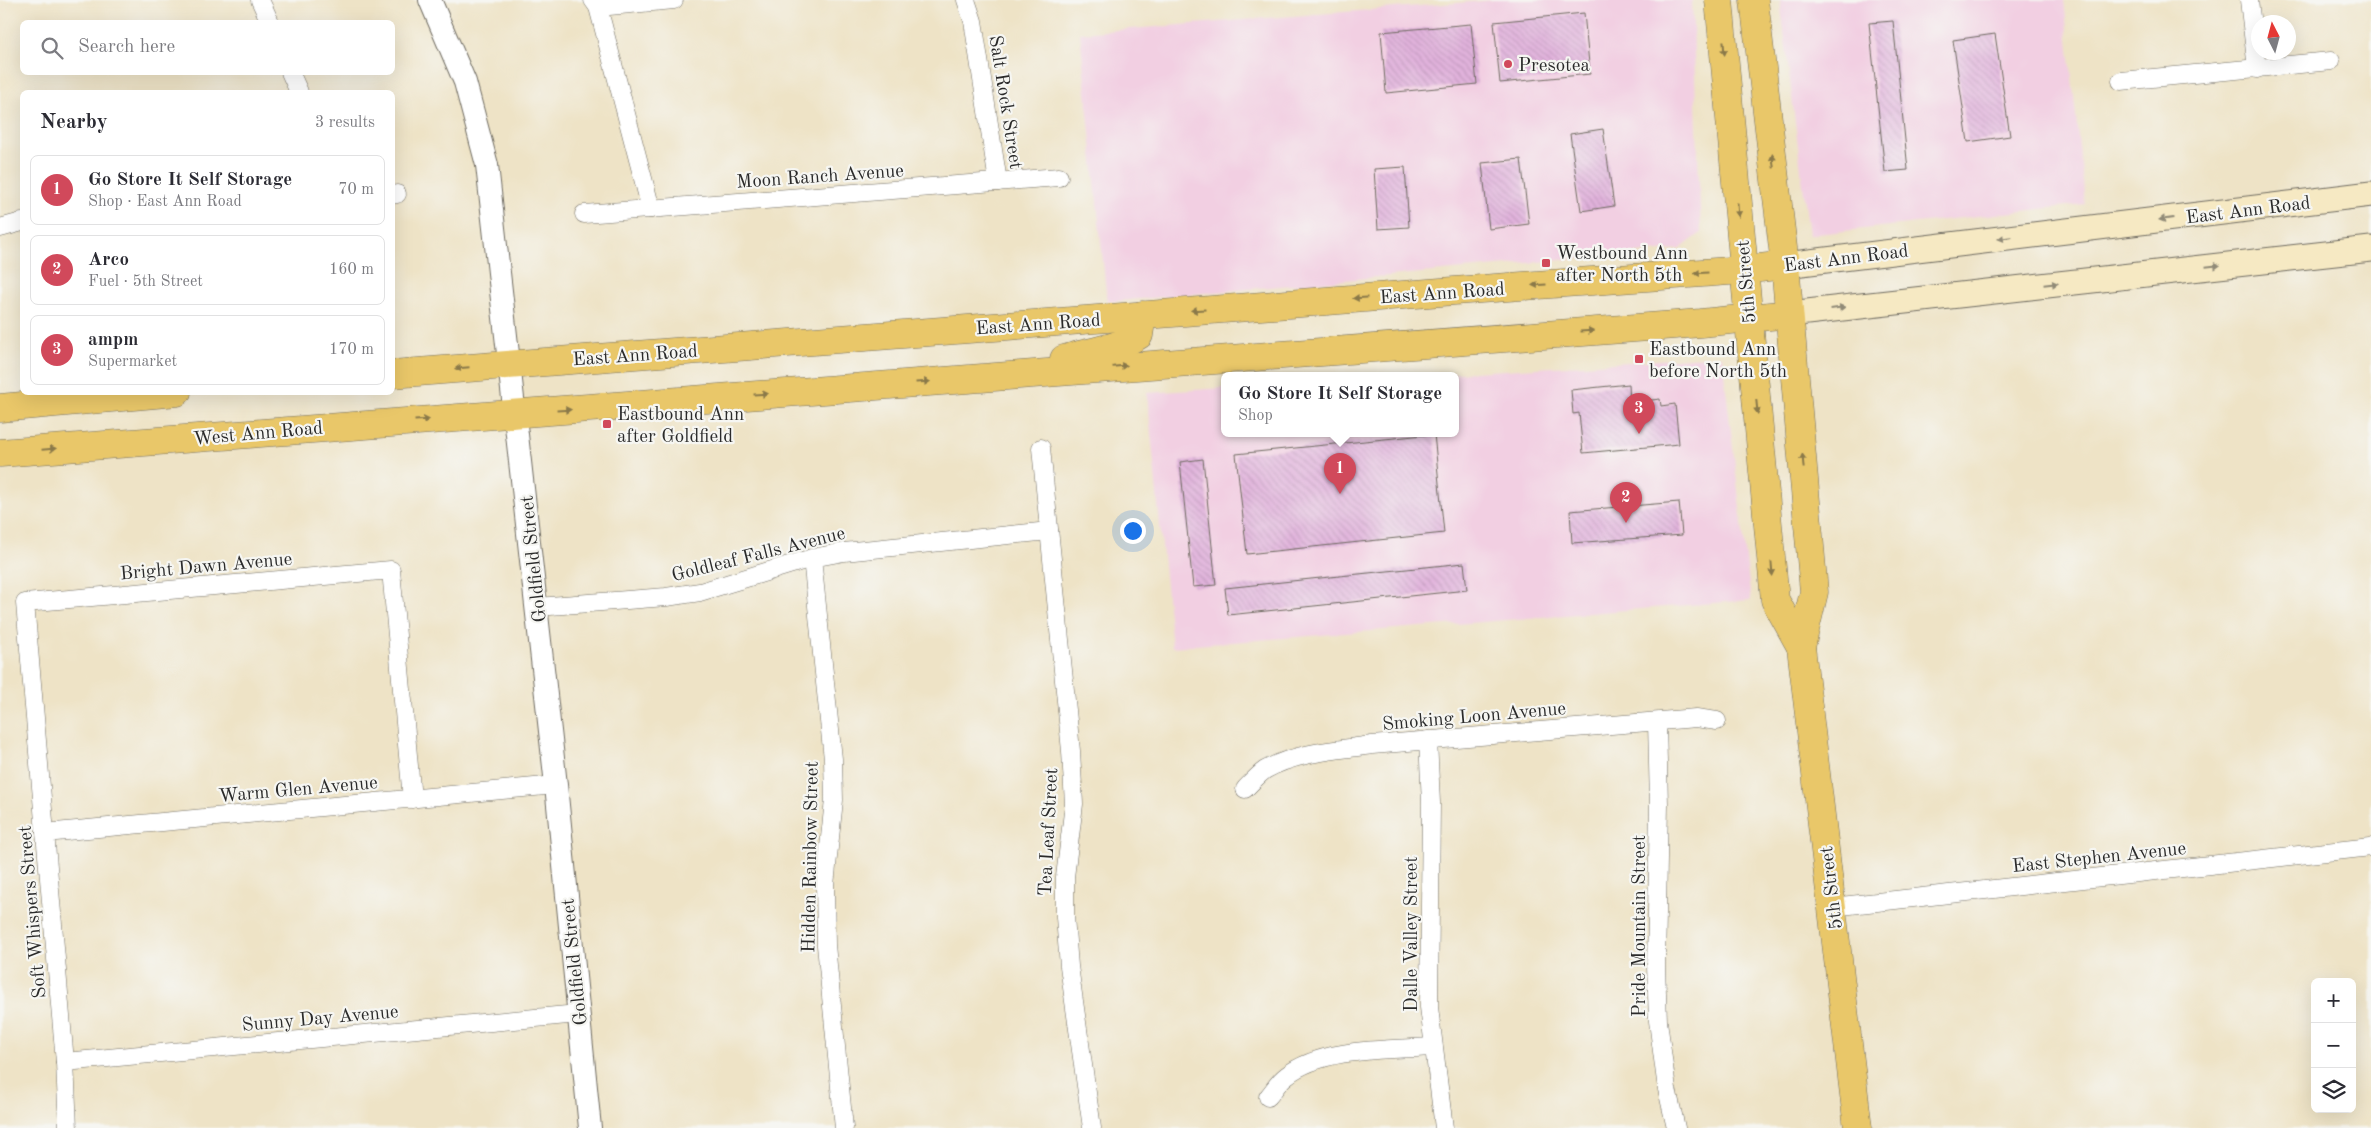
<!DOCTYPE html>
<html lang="en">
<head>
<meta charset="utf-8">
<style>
  body { margin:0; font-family:"Old Standard TT",serif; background:#f2f2f3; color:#2b2b33 }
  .controls { position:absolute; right:15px; bottom:15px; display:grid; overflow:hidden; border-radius:8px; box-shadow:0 5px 20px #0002 }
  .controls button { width:45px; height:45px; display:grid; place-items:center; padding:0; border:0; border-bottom:1px solid #e1e1e2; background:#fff; color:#2b2b33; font:25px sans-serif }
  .compass { position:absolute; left:2251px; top:15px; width:45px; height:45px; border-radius:50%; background:#fff; box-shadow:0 5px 20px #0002; rotate:354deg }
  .you { position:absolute; left:1132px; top:530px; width:18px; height:18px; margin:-12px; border:4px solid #fff; border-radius:50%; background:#1a73e8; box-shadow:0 0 0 8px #1a73e833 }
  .badge { display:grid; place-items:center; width:32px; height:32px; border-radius:50%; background:#d1495b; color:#fff; font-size:16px; font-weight:700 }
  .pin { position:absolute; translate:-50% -41px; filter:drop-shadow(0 1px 2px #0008) }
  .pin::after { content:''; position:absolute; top:26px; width:18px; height:15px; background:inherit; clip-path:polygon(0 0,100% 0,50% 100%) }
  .popup { position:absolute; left:1221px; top:372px; width:238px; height:65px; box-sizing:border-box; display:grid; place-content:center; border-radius:8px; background:#fff; filter:drop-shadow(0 1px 4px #0005); font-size:16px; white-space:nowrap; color:#7c7c81 }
  .popup b { font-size:19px; color:#2b2b33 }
  .popup::after { content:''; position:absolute; left:50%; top:100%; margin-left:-10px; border:10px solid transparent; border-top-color:#fff }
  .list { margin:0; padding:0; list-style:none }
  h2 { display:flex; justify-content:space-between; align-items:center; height:65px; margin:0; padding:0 20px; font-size:21px }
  h2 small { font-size:16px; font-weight:400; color:#7c7c81 }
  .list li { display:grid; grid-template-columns:32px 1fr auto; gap:15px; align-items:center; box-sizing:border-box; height:70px; margin:0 10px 10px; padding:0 10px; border:1px solid #e1e1e2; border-radius:8px }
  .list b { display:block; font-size:19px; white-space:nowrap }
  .list p { margin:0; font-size:16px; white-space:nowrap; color:#7c7c81 }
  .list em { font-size:16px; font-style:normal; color:#7c7c81 }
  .icon { flex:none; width:28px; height:28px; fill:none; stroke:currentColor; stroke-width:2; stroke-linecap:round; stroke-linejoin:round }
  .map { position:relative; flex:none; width:2371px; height:1128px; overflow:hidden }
  .search { position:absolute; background:#fff; box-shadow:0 5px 20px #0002; left:20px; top:20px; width:375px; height:55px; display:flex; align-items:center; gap:12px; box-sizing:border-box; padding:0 18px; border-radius:8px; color:#7c7c81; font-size:19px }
  .panel { position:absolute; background:#fff; box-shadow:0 5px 20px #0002; left:20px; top:90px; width:375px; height:305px; border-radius:8px }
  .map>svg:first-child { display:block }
  .built { fill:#f2cfe2 }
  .building { fill:url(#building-back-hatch) }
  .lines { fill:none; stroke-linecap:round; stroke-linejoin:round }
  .minor-casing { stroke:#6f6b61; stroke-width:19 }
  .tertiary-casing { stroke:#6f6b61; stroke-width:24 }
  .secondary-casing { stroke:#6f6b61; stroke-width:27 }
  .primary-casing { stroke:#6f6b61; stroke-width:29 }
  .minor { stroke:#fff; stroke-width:18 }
  .tertiary { stroke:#fff; stroke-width:22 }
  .secondary { stroke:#f6e9c3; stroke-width:25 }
  .primary { stroke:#e9c769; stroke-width:28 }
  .oneway { fill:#8a794a }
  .oneway2 { fill:#908a77 }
  .poi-dot { fill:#d1495b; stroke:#f6f6f2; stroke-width:2 }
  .labels { text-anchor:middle; stroke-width:4.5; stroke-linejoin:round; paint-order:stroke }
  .poi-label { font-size:19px; fill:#2b2b2b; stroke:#f6f6f2; text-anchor:start }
  .street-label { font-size:19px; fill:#2b2b2b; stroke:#f6f6f2 }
</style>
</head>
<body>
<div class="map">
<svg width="2371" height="1128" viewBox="0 0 2371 1128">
  <defs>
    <pattern id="building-back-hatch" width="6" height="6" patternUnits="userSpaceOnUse" patternTransform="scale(1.25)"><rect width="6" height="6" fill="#e1b2dc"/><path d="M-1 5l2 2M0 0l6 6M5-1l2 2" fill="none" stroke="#c199bd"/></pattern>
  </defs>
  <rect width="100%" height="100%" fill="#f6f6f2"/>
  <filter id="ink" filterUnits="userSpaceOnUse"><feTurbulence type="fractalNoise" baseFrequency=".02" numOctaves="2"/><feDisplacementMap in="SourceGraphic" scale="10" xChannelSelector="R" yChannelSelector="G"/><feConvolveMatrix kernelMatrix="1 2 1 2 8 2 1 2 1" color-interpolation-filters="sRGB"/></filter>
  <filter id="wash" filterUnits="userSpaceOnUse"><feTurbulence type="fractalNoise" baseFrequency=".0096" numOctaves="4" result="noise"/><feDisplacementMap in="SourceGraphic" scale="20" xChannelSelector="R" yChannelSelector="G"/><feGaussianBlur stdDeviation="1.12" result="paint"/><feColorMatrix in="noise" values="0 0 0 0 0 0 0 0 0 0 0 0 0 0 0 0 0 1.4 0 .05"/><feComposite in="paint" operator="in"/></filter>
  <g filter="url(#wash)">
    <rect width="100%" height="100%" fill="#eee3c6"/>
    <g class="built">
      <path d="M1495,0H1692L1701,233L1680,249L1107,302L1080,33Z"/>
      <path d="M1780,0H2064L2085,204L1809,235Z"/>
      <path d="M1722,356L1751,600L1172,647L1147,393L1225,388V433H1455V375H1427Z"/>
    </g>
    <g id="blocks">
      <g class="building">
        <path d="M1584,13L1590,74L1500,83L1494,22Z"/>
        <path d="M1893,21L1908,170L1885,172L1869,23Z"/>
        <path d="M1471,24L1477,84L1386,93L1381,32Z"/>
        <path d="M1995,34L2010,136L1968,142L1953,40Z"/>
        <path d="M1603,129L1614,206L1581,211L1570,134Z"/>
        <path d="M1521,159L1529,224L1489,229L1482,163Z"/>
        <path d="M1405,167L1409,227L1378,229L1374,169Z"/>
        <path d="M1629,384L1630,406L1644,404V401L1660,399L1661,406L1675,404L1679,444L1583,453L1579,413L1573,414L1571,390Z"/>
        <path d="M1434,434L1444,533L1247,554L1236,454Z"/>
        <path d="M1203,459L1216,585L1193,587L1180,462Z"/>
        <path d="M1679,502L1682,535L1572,543L1570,511Z"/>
        <path d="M1464,563L1467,590L1228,615L1225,588Z"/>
      </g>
    </g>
  </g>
  <g filter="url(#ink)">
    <use href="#blocks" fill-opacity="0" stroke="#6f6b61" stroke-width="1"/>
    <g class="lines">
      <g class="minor-casing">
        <g id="minor">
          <path d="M260,0L270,22"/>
          <path d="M593,0L598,7L651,209"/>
          <path d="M966,0L973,21L998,182"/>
          <path d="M2249,0L2257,69"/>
          <path d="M598,7L674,0"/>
          <path d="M290,72L299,92"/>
          <path d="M2121,81L2331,61"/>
          <path d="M392,195L397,194"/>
          <path d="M584,214L1059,177"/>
          <path d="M0,228L22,222"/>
          <path d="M1041,448L1071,751L1074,804L1065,877V917L1069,966L1092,1128"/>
          <path d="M812,558L833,759L834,800L825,885L826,945L844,1128"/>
          <path d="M537,607L666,597L700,592L812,558L844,552L1049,531"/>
          <path d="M1657,722L1659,804L1656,966L1658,1021L1667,1089L1676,1128"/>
          <path d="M1428,740L1431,803L1429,1007L1444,1128"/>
          <path d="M1245,789C1251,783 1258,775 1265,770C1297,752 1337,750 1372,745L1696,718L1717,721"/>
          <path d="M45,833L556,785"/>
          <path d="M1832,907L2371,847"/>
          <path d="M65,1062L578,1014"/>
          <path d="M1268,1097C1274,1090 1279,1081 1286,1076C1322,1047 1389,1050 1433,1047"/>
          <path d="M68,1128L65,1062L25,603L391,570L412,799"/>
        </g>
      </g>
      <g class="tertiary-casing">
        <path id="tertiary" d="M430,0L465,82L487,165L556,785L590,1128"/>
      </g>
      <g class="secondary-casing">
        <g id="secondary">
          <path d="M1785,265L2371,194"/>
          <path d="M1789,314L2371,249"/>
        </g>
      </g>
      <g class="primary-casing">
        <g id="primary">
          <path d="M1719,0L1775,600L1801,647"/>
          <path d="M1754,0L1785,265L1814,592L1801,647L1858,1128"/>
          <path d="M1064,359C1087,352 1120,348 1139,335L1142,315"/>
          <path d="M392,374L1454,291L1743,270L1785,265"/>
          <path d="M0,408L177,392"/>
          <path d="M0,453L1701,323L1789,314"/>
        </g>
      </g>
      <use href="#minor" class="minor"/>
      <use href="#tertiary" class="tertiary"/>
      <use href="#secondary" class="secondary"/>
      <use href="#primary" class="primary"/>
    </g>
    <defs><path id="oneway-solid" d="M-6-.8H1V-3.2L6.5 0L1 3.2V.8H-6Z" transform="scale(1.25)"/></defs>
    <g class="oneway">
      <use href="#oneway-solid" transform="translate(1724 48) rotate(85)"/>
      <use href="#oneway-solid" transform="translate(1773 161) rotate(-96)"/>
      <use href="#oneway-solid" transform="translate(1738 210) rotate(85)"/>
      <use href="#oneway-solid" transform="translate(1701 273) rotate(176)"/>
      <use href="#oneway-solid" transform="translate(1539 285) rotate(176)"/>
      <use href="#oneway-solid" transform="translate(1360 298) rotate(176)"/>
      <use href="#oneway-solid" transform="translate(1198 310) rotate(176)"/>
      <use href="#oneway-solid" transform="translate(1587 331) rotate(-4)"/>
      <use href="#oneway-solid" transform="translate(1120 366) rotate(-5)"/>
      <use href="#oneway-solid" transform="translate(462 368) rotate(175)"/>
      <use href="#oneway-solid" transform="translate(923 382) rotate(-4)"/>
      <use href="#oneway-solid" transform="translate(761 394) rotate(-4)"/>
      <use href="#oneway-solid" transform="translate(1757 407) rotate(84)"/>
      <use href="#oneway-solid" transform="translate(564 410) rotate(-4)"/>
      <use href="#oneway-solid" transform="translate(422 420) rotate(-4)"/>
      <use href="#oneway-solid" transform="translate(49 449) rotate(-5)"/>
      <use href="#oneway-solid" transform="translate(1803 461) rotate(-95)"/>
      <use href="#oneway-solid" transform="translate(1772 569) rotate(85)"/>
    </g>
    <g class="oneway2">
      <use href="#oneway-solid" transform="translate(2166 219) rotate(173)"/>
      <use href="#oneway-solid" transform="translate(2005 238) rotate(173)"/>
      <use href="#oneway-solid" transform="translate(2213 266) rotate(-6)"/>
      <use href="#oneway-solid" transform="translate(2051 284) rotate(-6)"/>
      <use href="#oneway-solid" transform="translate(1838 308) rotate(-7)"/>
    </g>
  </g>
  <g class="poi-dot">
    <circle cx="1508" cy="64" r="5"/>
    <rect x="1541" y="258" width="10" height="10" rx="2.5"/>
    <rect x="1634" y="354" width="10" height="10" rx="2.5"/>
    <rect x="602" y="419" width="10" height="10" rx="2.5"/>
  </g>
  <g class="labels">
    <g class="poi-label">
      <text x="1518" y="71">Presotea</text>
      <text x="1556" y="259">Westbound Ann<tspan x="1556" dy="22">after North 5th</tspan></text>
      <text x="1649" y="355">Eastbound Ann<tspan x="1649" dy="22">before North 5th</tspan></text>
      <text x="617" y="420">Eastbound Ann<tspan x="617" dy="22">after Goldfield</tspan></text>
    </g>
    <g class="street-label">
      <text transform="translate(1007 102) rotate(81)" y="7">Salt Rock Street</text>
      <text transform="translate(820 175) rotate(-4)" y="7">Moon Ranch Avenue</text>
      <text transform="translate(2248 209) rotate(-7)" y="7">East Ann Road</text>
      <text transform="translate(1846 257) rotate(-7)" y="7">East Ann Road</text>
      <text transform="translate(1745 282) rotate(-95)" y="7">5th Street</text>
      <text transform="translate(1442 292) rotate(-4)" y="7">East Ann Road</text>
      <text transform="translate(1038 323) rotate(-4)" y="7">East Ann Road</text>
      <text transform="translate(635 354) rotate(-4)" y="7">East Ann Road</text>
      <text transform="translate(258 432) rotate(-5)" y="7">West Ann Road</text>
      <text transform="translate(758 553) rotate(-14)" y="7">Goldleaf Falls Avenue</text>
      <text transform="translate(532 559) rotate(-96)" y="7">Goldfield Street</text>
      <text transform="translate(206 565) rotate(-5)" y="7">Bright Dawn Avenue</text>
      <text transform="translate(1474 715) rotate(-5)" y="7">Smoking Loon Avenue</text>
      <text transform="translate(298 788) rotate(-5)" y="7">Warm Glen Avenue</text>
      <text transform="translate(1047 832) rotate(-87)" y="7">Tea Leaf Street</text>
      <text transform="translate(2099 856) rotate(-6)" y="7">East Stephen Avenue</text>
      <text transform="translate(809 857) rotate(-89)" y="7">Hidden Rainbow Street</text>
      <text transform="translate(1830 888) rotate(-97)" y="7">5th Street</text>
      <text transform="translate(31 912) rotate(-95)" y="7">Soft Whispers Street</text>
      <text transform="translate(1638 926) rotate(-90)" y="7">Pride Mountain Street</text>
      <text transform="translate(1410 934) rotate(-90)" y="7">Dalle Valley Street</text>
      <text transform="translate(573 962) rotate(-96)" y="7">Goldfield Street</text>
      <text transform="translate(320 1017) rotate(-5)" y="7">Sunny Day Avenue</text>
    </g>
  </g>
</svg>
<div class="controls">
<button>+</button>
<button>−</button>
<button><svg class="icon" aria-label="layers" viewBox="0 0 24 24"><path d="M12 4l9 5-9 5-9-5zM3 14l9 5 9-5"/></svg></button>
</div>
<svg class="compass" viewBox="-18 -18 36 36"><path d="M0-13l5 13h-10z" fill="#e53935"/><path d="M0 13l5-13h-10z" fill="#7c7c81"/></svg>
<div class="you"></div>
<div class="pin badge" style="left:1340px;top:494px">1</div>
<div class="popup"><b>Go Store It Self Storage</b>Shop</div>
<div class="pin badge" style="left:1626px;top:523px">2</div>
<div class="pin badge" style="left:1639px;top:434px">3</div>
<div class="search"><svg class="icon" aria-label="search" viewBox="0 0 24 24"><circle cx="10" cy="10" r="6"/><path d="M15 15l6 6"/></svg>Search here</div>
<section class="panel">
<h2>Nearby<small>3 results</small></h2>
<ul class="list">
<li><span class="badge">1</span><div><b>Go Store It Self Storage</b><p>Shop · East Ann Road</p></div><em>70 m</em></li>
<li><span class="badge">2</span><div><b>Arco</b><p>Fuel · 5th Street</p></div><em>160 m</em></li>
<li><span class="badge">3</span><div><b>ampm</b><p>Supermarket</p></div><em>170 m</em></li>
</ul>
</section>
</div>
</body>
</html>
